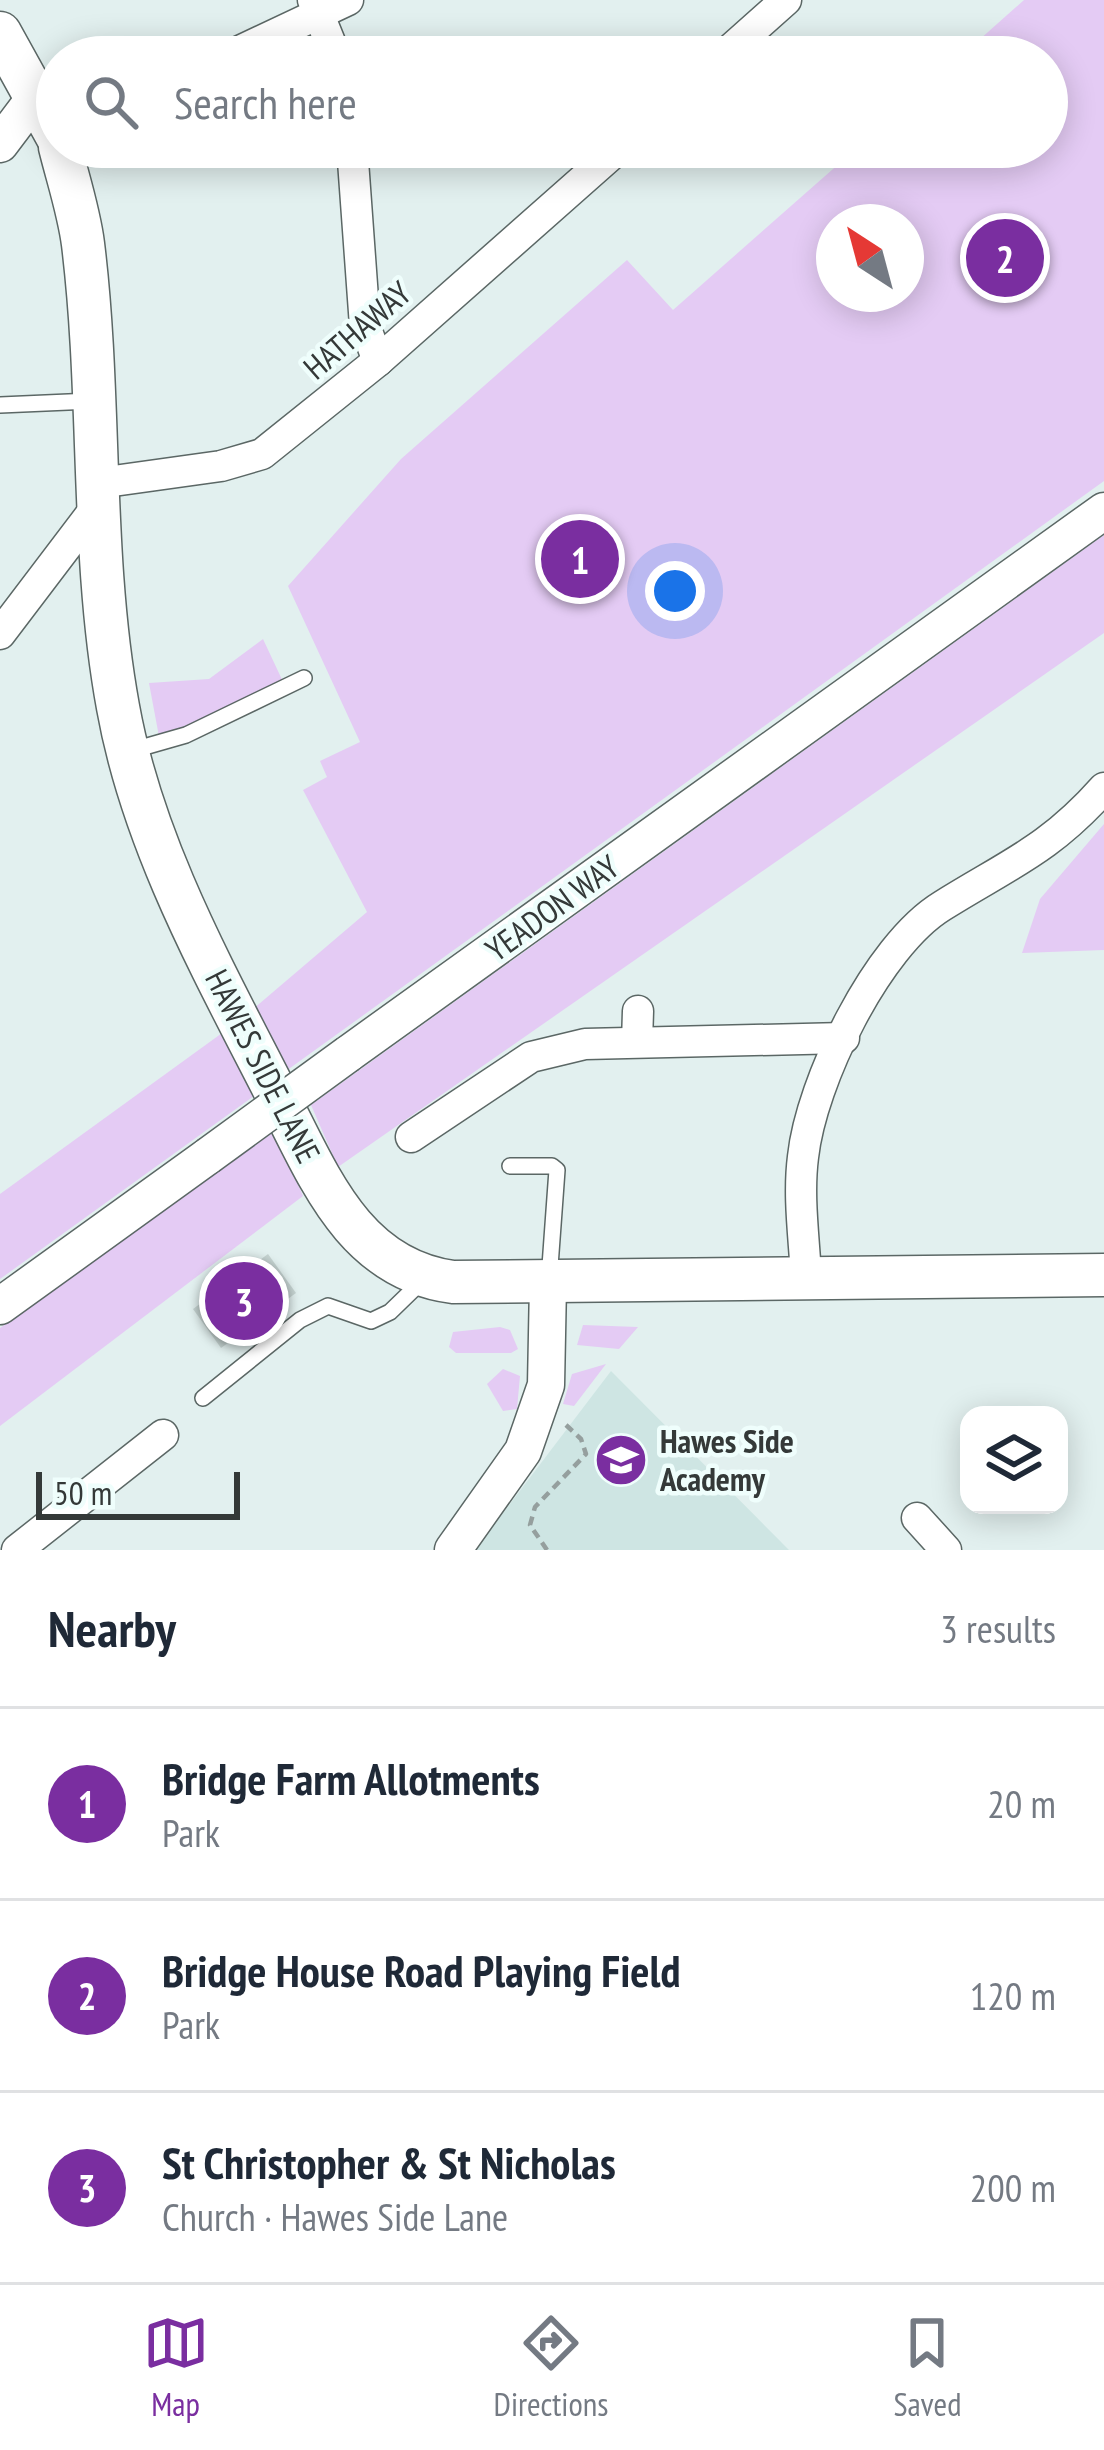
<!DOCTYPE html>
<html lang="en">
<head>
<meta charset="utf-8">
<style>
  body { margin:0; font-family:"PT Sans Narrow",sans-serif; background:#f6f6f7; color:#1f2937 }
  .controls { position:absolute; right:36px; bottom:36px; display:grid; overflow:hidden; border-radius:24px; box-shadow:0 6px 30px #0003 }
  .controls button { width:108px; height:108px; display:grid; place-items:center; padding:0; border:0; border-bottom:3px solid #e0e1e3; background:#fff; color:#1f2937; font:60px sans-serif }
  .compass { position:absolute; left:816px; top:204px; width:108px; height:108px; border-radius:50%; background:#fff; box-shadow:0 6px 30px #0003; rotate:324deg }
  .scale { position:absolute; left:36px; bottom:30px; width:204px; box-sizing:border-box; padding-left:12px; border:6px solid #343938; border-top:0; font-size:33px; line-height:42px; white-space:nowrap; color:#343938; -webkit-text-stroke:9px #effefc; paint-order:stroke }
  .you { position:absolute; left:675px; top:591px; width:42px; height:42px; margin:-30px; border:9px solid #fff; border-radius:50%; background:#1a73e8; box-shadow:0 0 0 18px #1a73e833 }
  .badge { display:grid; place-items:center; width:78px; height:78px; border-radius:50%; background:#7a2ea0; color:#fff; font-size:39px; font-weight:700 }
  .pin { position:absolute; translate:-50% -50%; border:6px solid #fff; box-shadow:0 3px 12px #0006 }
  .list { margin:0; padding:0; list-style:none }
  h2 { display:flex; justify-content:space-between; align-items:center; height:156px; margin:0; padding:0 48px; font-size:51px }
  h2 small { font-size:39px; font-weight:400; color:#747a83 }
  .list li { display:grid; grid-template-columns:78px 1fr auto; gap:36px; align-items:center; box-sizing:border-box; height:192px; padding:0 48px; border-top:3px solid #e0e1e3 }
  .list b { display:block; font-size:45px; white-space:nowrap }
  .list p { margin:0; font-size:39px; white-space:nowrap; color:#747a83 }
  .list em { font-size:39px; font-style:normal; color:#747a83 }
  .icon { flex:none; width:66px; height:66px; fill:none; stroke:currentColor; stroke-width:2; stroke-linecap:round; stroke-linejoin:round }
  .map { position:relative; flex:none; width:1104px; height:1550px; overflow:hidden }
  .search { position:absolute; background:#fff; box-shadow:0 6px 30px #0003; left:36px; right:36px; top:36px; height:132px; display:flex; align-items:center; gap:30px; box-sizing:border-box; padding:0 42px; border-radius:66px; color:#747a83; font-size:45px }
  .sheet { height:732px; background:#fff }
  nav { display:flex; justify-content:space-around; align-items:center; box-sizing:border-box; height:168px; border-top:3px solid #e0e1e3; background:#fff; font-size:33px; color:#747a83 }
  nav a { display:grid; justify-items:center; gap:6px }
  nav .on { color:#7a2ea0 }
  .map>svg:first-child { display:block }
  .built { fill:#cee5e3 }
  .green { fill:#e4cbf4; fill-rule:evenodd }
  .building { fill:#c6d4d2 }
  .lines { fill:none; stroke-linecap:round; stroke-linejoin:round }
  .service-casing { stroke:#5b6765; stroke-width:18 }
  .minor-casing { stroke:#5b6765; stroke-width:33 }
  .tertiary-casing { stroke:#5b6765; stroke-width:39 }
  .secondary-casing { stroke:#5b6765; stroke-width:45 }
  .path { stroke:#959f9e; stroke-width:4.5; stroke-dasharray:9 6; stroke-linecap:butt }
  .service { stroke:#fff; stroke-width:15 }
  .minor { stroke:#fff; stroke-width:30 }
  .tertiary { stroke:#fff; stroke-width:36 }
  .secondary { stroke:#fff; stroke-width:42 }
  .tertiary-bridge-casing { stroke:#5b6765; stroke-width:39; stroke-linecap:butt }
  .tertiary-bridge { stroke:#fff; stroke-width:36 }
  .labels { text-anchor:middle; stroke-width:9; stroke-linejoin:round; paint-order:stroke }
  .street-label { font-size:33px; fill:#343938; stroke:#effefc }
  .poi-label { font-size:33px; font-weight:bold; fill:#343938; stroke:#effefc; text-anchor:start }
</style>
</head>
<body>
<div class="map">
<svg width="1104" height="1550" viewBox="0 0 1104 1550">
  <rect width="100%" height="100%" fill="#e2f0ef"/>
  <path class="built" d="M611,1371L789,1550H475Z"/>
  <g class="green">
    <path d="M1024,0H1104V481L286,1071L253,1009L367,912L303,790L327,777L320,761L360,742L288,586L401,459L627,260L673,310L858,147H1047V57H960ZM834,222H906V294H834Z"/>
    <path d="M1104,535V633L338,1167L311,1105Z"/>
    <path d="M263,639L285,686L160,742L149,683L209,679Z"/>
    <path d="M1104,824V950L1022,953L1040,899Z"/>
    <path d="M229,1028L258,1093L0,1279V1194Z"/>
    <path d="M275,1131L303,1196L0,1426V1328Z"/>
    <path d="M583,1325L638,1327L619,1349L577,1345Z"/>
    <path d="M500,1327L510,1330L518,1349L511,1353H456L449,1347L453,1332Z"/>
    <path d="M606,1364L574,1406L563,1404L572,1374Z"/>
    <path d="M503,1369L520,1376L517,1409L503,1411L487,1384Z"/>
  </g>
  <path class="building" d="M268,1254L296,1293L221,1348L193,1309Z"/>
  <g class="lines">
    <g class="service-casing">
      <g id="service">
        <path d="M0,405L91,401"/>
        <path d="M130,751L186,735L304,678"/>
        <path d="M510,1166H552L557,1170L549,1280"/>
        <path d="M203,1398L300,1320L328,1306L371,1321L390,1312L423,1280"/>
      </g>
    </g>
    <g class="minor-casing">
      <g id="minor">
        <path d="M313,0L336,57"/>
        <path d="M227,57L348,0"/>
        <path d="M722,57L786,0"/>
        <path d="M352,147L365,326L378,361"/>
        <path d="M99,483L221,466L262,454L378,361L620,147"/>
        <path d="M0,634L101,501"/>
        <path d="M637,1042L638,1011"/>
        <path d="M411,1137L531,1057L585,1044L844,1038"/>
        <path d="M806,1276C804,1237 798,1196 803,1157C811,1082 877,946 942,906C1009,864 1049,850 1104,788"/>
        <path d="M917,1518L946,1550"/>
        <path d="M17,1550L163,1435"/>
      </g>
    </g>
    <g class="tertiary-casing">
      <g id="tertiary">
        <path d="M0,144L37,95"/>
        <path d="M348,1054L1104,511"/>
        <path d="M0,1306L208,1156"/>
        <path d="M453,1550L523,1451L546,1385L548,1284"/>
      </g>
    </g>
    <g class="secondary-casing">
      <g id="secondary">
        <path d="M0,33L57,136"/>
        <path d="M60,147C68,179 79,212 83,244C102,398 90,555 118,707C143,847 216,975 280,1101C320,1179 355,1269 453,1282L1104,1275"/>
      </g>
    </g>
    <path class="path" d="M547,1550L530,1525L535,1507L586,1454L581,1439L566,1425"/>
    <use href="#service" class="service"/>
    <use href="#minor" class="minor"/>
    <use href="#tertiary" class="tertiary"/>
    <use href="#secondary" class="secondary"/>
    <g class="tertiary-bridge-casing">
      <path id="tertiary-bridge" d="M208,1156L348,1054"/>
    </g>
    <use href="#tertiary-bridge" class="tertiary-bridge"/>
  </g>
  <defs>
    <g id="school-disc" transform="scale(2.7)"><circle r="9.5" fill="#7a2ea0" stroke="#effefc"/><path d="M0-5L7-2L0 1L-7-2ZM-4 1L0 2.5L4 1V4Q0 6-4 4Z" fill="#fff"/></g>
  </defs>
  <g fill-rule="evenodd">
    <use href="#school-disc" x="621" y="1460"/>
  </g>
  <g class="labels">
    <g class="street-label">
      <text transform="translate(357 330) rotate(-41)" y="12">HATHAWAY</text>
      <text transform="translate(552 908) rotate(-36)" y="12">YEADON WAY</text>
      <text transform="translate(263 1066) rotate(63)" y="12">HAWES SIDE LANE</text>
    </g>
    <g class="poi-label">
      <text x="660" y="1453">Hawes Side<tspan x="660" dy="38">Academy</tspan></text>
    </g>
  </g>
</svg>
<div class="controls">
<button><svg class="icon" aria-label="layers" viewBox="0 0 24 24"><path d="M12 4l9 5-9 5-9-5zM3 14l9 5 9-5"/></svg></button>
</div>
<svg class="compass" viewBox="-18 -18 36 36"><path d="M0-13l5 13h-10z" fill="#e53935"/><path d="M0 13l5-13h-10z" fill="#747a83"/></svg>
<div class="scale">50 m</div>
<div class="you"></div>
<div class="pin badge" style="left:580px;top:559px">1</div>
<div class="pin badge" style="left:1005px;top:258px">2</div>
<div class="pin badge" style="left:244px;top:1301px">3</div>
<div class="search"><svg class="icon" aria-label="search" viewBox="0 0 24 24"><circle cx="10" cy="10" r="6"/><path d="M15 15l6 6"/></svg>Search here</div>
</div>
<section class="sheet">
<h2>Nearby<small>3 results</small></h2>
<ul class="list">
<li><span class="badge">1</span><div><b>Bridge Farm Allotments</b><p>Park</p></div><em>20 m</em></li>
<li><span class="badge">2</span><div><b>Bridge House Road Playing Field</b><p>Park</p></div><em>120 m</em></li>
<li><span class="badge">3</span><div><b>St Christopher &amp; St Nicholas</b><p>Church · Hawes Side Lane</p></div><em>200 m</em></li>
</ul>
</section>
<nav>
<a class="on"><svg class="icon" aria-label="map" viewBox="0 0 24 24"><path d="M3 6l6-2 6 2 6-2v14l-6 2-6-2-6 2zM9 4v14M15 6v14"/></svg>Map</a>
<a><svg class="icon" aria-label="directions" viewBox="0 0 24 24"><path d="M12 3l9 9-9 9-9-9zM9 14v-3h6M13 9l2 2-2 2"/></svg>Directions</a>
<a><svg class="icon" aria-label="saved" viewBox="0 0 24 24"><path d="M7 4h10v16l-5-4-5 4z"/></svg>Saved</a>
</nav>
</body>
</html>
